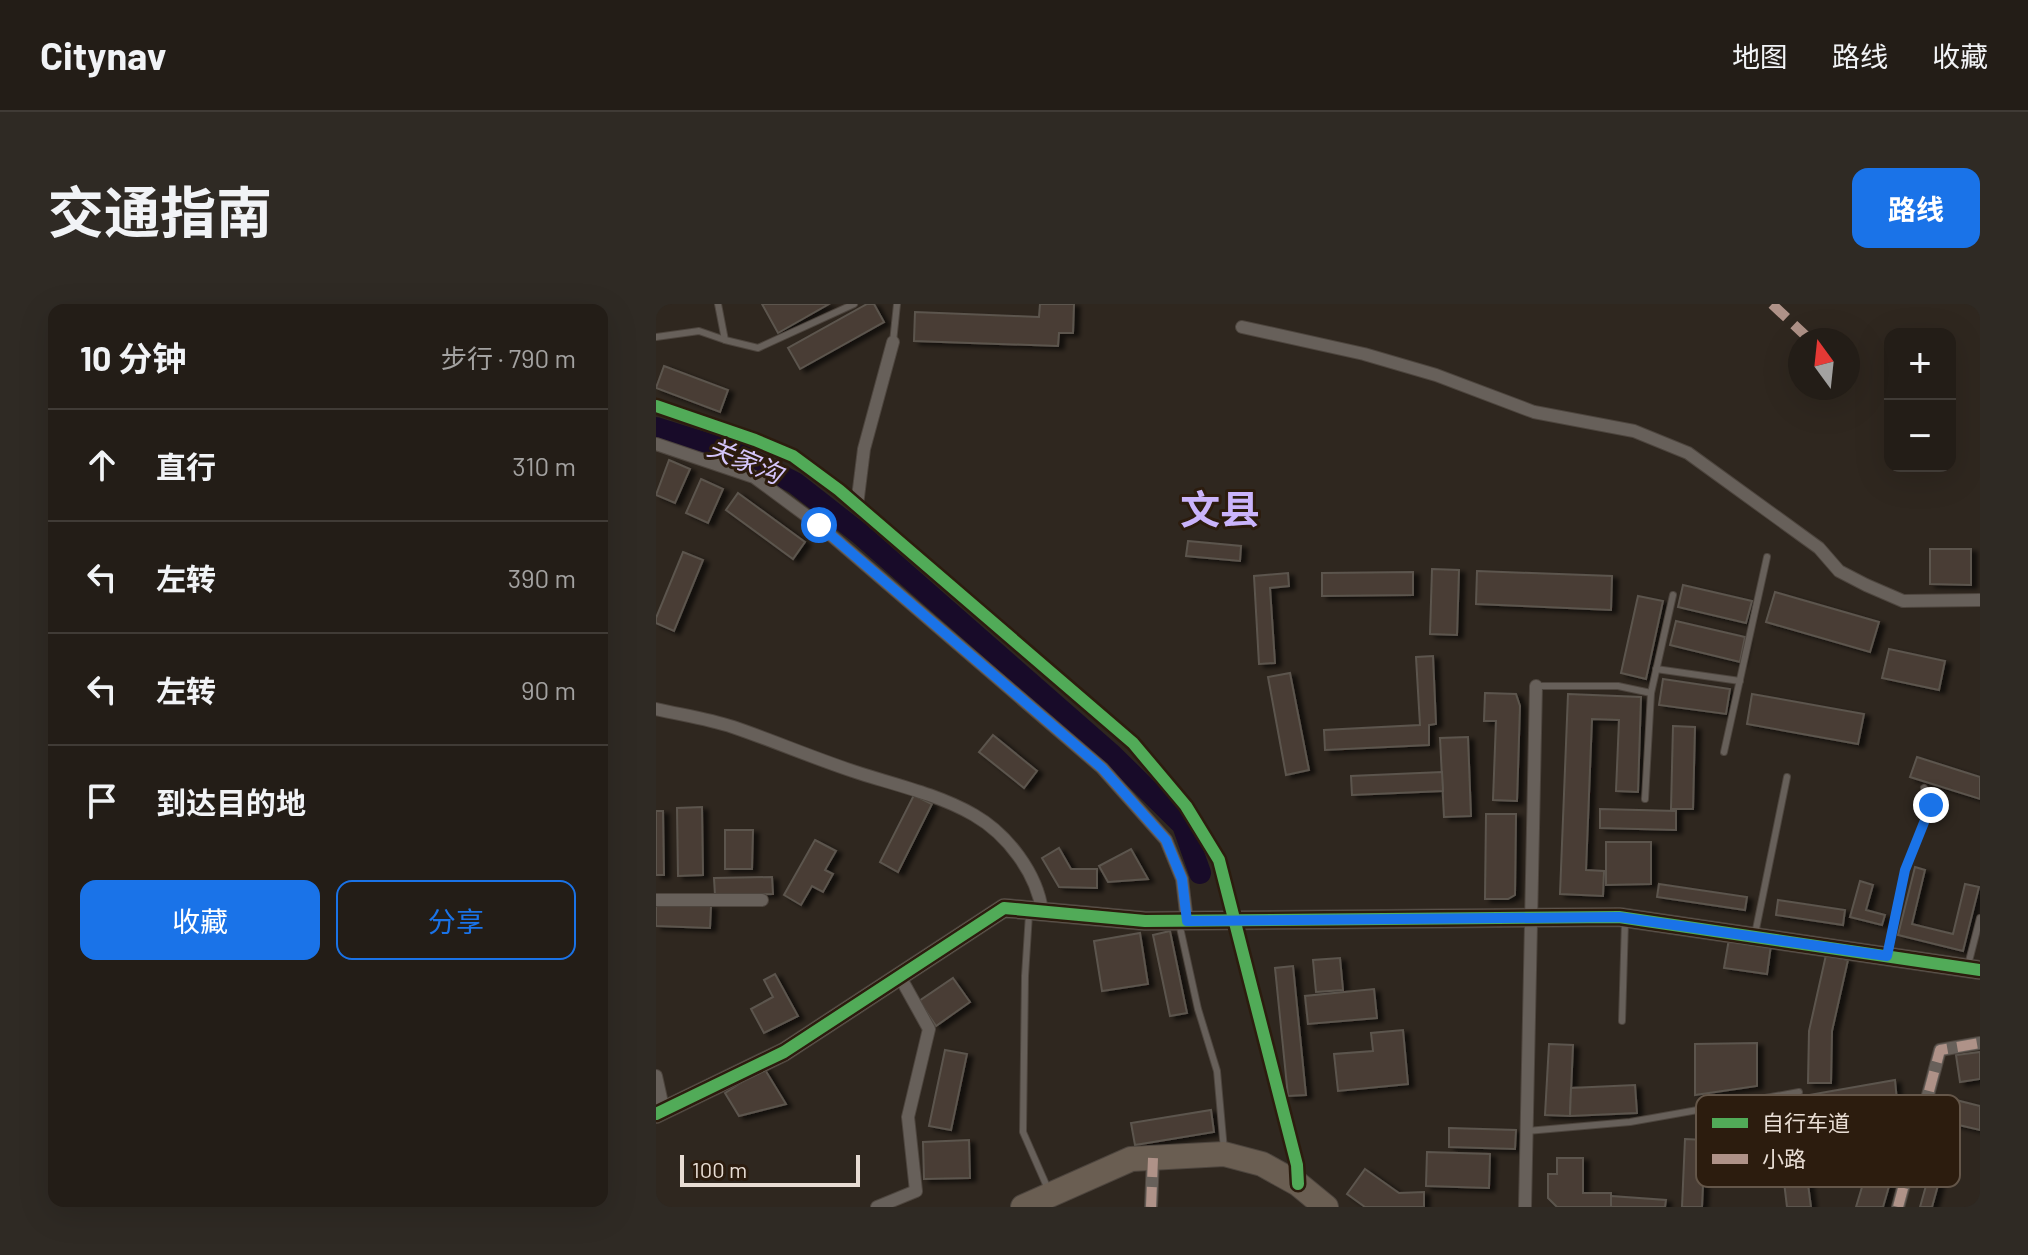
<!DOCTYPE html>
<html lang="zh">
<head>
<meta charset="utf-8">
<style>
  body { margin:0; font-family:Barlow,"Noto Sans SC",sans-serif; background:#2f2a24; color:#f1f3f6 }
  .controls { position:absolute; right:24px; top:24px; display:grid; overflow:hidden; border-radius:16px; box-shadow:0 8px 32px #0002 }
  .controls button { width:72px; height:72px; display:grid; place-items:center; padding:0; border:0; border-bottom:2px solid #403b36; background:#231d17; color:#f1f3f6; font:40px sans-serif }
  .compass { position:absolute; left:1132px; top:24px; width:72px; height:72px; border-radius:50%; background:#231d17; box-shadow:0 8px 32px #0002; rotate:345deg }
  .scale { position:absolute; left:24px; bottom:20px; width:180px; box-sizing:border-box; padding-left:8px; border:4px solid #e8ddd4; border-top:0; font-size:22px; line-height:28px; white-space:nowrap; color:#e8ddd4; -webkit-text-stroke:6px #2c1c0e; paint-order:stroke }
  .stop { position:absolute; width:24px; height:24px; margin:-18px; border:6px solid #1a73e8; border-radius:50%; background:#fff }
  .stop.end { background:#1a73e8; border-color:#fff; box-shadow:0 2px 8px #0008 }
  .list { margin:0; padding:0; list-style:none }
  h2 { display:flex; justify-content:space-between; align-items:center; height:104px; margin:0; padding:0 32px; font-size:34px }
  h2 small { font-size:26px; font-weight:400; color:#a3a2a1 }
  .list li { display:grid; grid-template-columns:52px 1fr auto; gap:24px; align-items:center; box-sizing:border-box; height:112px; padding:0 32px; border-top:2px solid #403b36 }
  .list b { display:block; font-size:30px; white-space:nowrap }
  .list em { font-size:26px; font-style:normal; color:#a3a2a1 }
  .actions { display:flex; gap:16px; padding:24px 32px }
  .actions a { flex:1; padding:18px 0; border:2px solid #1a73e8; border-radius:16px; text-align:center; font-size:28px; color:#1a73e8 }
  .actions .main { background:#1a73e8; color:#fff }
  .icon { flex:none; width:44px; height:44px; fill:none; stroke:currentColor; stroke-width:2; stroke-linecap:round; stroke-linejoin:round }
  .map { position:relative; flex:none; width:1324px; height:903px; overflow:hidden; border-radius:16px }
  header { display:flex; align-items:center; gap:48px; box-sizing:border-box; height:112px; padding:0 40px; background:#231d17; border-bottom:2px solid #403b36 }
  header strong { font-size:38px }
  nav { display:flex; gap:44px; margin-inline-start:auto; font-size:28px }
  .intro { display:flex; align-items:center; justify-content:space-between; box-sizing:border-box; height:192px; padding:0 48px }
  h1 { margin:0; font-size:56px }
  .button { padding:20px 36px; border-radius:16px; background:#1a73e8; color:#fff; font-size:28px; font-weight:700 }
  main { display:flex; gap:48px; padding:0 48px }
  aside { flex:1; background:#231d17; border-radius:16px; box-shadow:0 8px 32px #0002 }
  .map>svg:first-child { display:block }
  .lines { fill:none; stroke-linecap:round; stroke-linejoin:round }
  .river { stroke:#180b29; stroke-width:22 }
  .building { fill:#493e34; stroke:#5c554e; stroke-width:2; filter:url(#shadow) }
  .lane-casing { stroke:#4d453e; stroke-width:8 }
  .street-casing { stroke:#4d453e; stroke-width:14 }
  .secondary-casing { stroke:#4d453e; stroke-width:20 }
  .highway-casing { stroke:#4d453e; stroke-width:26 }
  .lane { stroke:#67605a; stroke-width:6 }
  .street { stroke:#67605a; stroke-width:12 }
  .secondary { stroke:#6b625a; stroke-width:18 }
  .highway { stroke:#6a5e52; stroke-width:24 }
  .quiet { stroke:#af9288; stroke-width:10; stroke-dasharray:20 10; stroke-linecap:butt }
  .cycleway-casing { stroke:#2c1c0e; stroke-width:17 }
  .cycleway { stroke:#51ab58; stroke-width:12 }
  .route { stroke:#1a73e8; stroke-width:10 }
  .labels { text-anchor:middle; stroke-width:6; stroke-linejoin:round; paint-order:stroke }
  .water-label { font-size:26px; font-style:italic; fill:#d4c5fb; stroke:#2c1c0e }
  .town-label { font-size:40px; font-weight:bold; fill:#cab4fb; stroke:#2c1c0e }
  .key { fill:#2c1c0e; stroke:#645649; stroke-width:2 }
  .key-label { font-size:22px; fill:#e8ddd4 }
</style>
</head>
<body>
<header>
<strong>Citynav</strong>
<nav><a>地图</a><a>路线</a><a>收藏</a></nav>
</header>
<div class="intro"><h1>交通指南</h1><a class="button">路线</a></div>
<main>
<aside>
<h2>10 分钟<small>步行 · 790 m</small></h2>
<ul class="list">
<li><svg class="icon" aria-label="ahead" viewBox="0 0 24 24"><path d="M12 20V5M6 11l6-6 6 6"/></svg><div><b>直行</b></div><em>310 m</em></li>
<li><svg class="icon" aria-label="left" viewBox="0 0 24 24"><path d="M17 20v-9H6M10 6l-5 5 5 5"/></svg><div><b>左转</b></div><em>390 m</em></li>
<li><svg class="icon" aria-label="left" viewBox="0 0 24 24"><path d="M17 20v-9H6M10 6l-5 5 5 5"/></svg><div><b>左转</b></div><em>90 m</em></li>
<li><svg class="icon" aria-label="arrive" viewBox="0 0 24 24"><path d="M6 21V4h12l-3 4 3 4H6"/></svg><div><b>到达目的地</b></div></li>
</ul>
<div class="actions"><a class="main">收藏</a><a>分享</a></div>
</aside>
<div class="map">
<svg width="1324" height="903" viewBox="0 0 1324 903">
  <defs>
    <filter id="shadow"><feDropShadow dx="5.5" dy="3" stdDeviation="2" flood-color="#0009"/></filter>
  </defs>
  <rect width="100%" height="100%" fill="#2f271f"/>
  <g class="lines">
    <path class="river" d="M0,124L83,150L139,179L203,229L456,451L527,521L544,569"/>
  </g>
  <g class="building">
    <path d="M106,0H173L122,29Z"/>
    <path d="M211,0H218L228,18L144,65L132,44Z"/>
    <path d="M384,0H418L417,29H403L402,42L258,37L259,8L383,13Z"/>
    <path d="M8,62L72,86L64,108L0,84Z"/>
    <path d="M13,156L34,165L19,199L0,191Z"/>
    <path d="M45,175L67,185L52,219L30,209Z"/>
    <path d="M82,189L149,238L137,255L70,206Z"/>
    <path d="M532,237L585,242L584,257L530,252Z"/>
    <path d="M1274,245H1315V281L1274,280Z"/>
    <path d="M27,248L47,256L18,327L0,319V314Z"/>
    <path d="M776,265L803,266L801,331L774,330Z"/>
    <path d="M821,267L956,272L955,306L820,300Z"/>
    <path d="M757,268V291L666,292V269Z"/>
    <path d="M632,269L633,282L614,284L619,359L603,360L598,272Z"/>
    <path d="M1027,281L1096,297L1090,319L1022,303Z"/>
    <path d="M1119,288L1223,318L1214,348L1110,318Z"/>
    <path d="M982,292L1007,297L990,375L965,369Z"/>
    <path d="M1020,317L1089,333L1084,358L1014,341Z"/>
    <path d="M1233,345L1289,357L1283,386L1226,374Z"/>
    <path d="M777,352L780,420L773,421V441L669,446L668,426L764,421L760,353Z"/>
    <path d="M634,369L653,466L630,471L612,373Z"/>
    <path d="M1007,375L1074,385L1070,410L1003,401Z"/>
    <path d="M829,389L860,390L864,402L861,497L837,496L840,417H828Z"/>
    <path d="M912,390L985,393L982,488L960,487L963,416L936,415L930,566L948,567L947,592L904,590Z"/>
    <path d="M1096,390L1208,410L1202,440L1091,420Z"/>
    <path d="M1017,422L1039,423L1037,505H1015Z"/>
    <path d="M337,431L381,467L368,484L323,448Z"/>
    <path d="M812,433L815,512L788,513L784,434Z"/>
    <path d="M1261,453L1324,473V495L1254,473Z"/>
    <path d="M786,468L787,487L696,491L695,472Z"/>
    <path d="M258,491L276,500L242,568L224,558Z"/>
    <path d="M46,503L47,571L22,572L21,504Z"/>
    <path d="M944,505L1020,507V526L944,524Z"/>
    <path d="M0,507H7L8,571H0Z"/>
    <path d="M830,510H860L859,591L852,595H829Z"/>
    <path d="M69,526H97L96,565H69Z"/>
    <path d="M159,536L180,547L169,566L177,570L167,588L156,582L145,601L128,591Z"/>
    <path d="M950,538H995V580L950,581Z"/>
    <path d="M403,544L415,565H441V584L403,583L386,554Z"/>
    <path d="M475,545L492,575L452,578L443,562Z"/>
    <path d="M1259,563L1269,566L1256,620L1297,630L1309,580L1323,583L1307,647L1242,631Z"/>
    <path d="M116,573L117,590L59,591L58,574Z"/>
    <path d="M1204,577L1217,581L1210,606L1229,611L1226,621L1194,613Z"/>
    <path d="M1003,580L1091,593L1089,606L1001,593Z"/>
    <path d="M1122,596L1189,606L1187,621L1120,611Z"/>
    <path d="M0,600L55,602L54,624L0,622Z"/>
    <path d="M514,627L531,709L514,712L497,631Z"/>
    <path d="M484,629L492,680L446,687L438,637Z"/>
    <path d="M1073,635L1115,641L1111,670L1068,664Z"/>
    <path d="M1170,651L1192,656L1176,727L1175,779H1152L1153,727Z"/>
    <path d="M684,654L687,686L660,688L657,656Z"/>
    <path d="M637,662L650,791L632,792L619,664Z"/>
    <path d="M119,670L142,712L108,729L95,705L117,693L108,676Z"/>
    <path d="M297,674L314,698L280,722L263,697Z"/>
    <path d="M718,685L721,714L652,720L649,692Z"/>
    <path d="M747,726L752,780L682,787L678,750L717,747L715,729Z"/>
    <path d="M1101,739V782L1039,791V740Z"/>
    <path d="M893,740L917,741L914,812L889,811Z"/>
    <path d="M289,746L311,750L295,826L273,822Z"/>
    <path d="M1324,748V775L1304,778L1300,751Z"/>
    <path d="M108,764L130,800L83,812L69,789Z"/>
    <path d="M1239,776L1241,797L1257,799L1227,903H1200L1227,813L1162,827L1153,791Z"/>
    <path d="M979,781L981,809L914,812L915,784Z"/>
    <path d="M1300,796L1324,802V826L1294,819Z"/>
    <path d="M555,806L558,828L479,841L475,819Z"/>
    <path d="M793,824L860,826L859,845L793,843Z"/>
    <path d="M1029,835L1049,836L1046,903H1026Z"/>
    <path d="M313,836L314,874L268,875L267,838Z"/>
    <path d="M1147,842L1155,903H1131L1124,844Z"/>
    <path d="M771,848L834,850L833,884L770,882Z"/>
    <path d="M901,854H927V889H955V903H901L892,894V870H901Z"/>
    <path d="M709,865L743,889L768,888V903H709L691,890Z"/>
    <path d="M1273,871L1284,874L1276,903H1264Z"/>
    <path d="M955,892L1010,896L1009,903H955Z"/>
  </g>
  <g class="lines">
    <g class="lane-casing">
      <g id="lane">
        <path d="M62,0L69,36L102,44L198,0"/>
        <path d="M0,33L43,27L69,36"/>
        <path d="M237,38L241,0"/>
        <path d="M1000,365L1084,377"/>
        <path d="M880,382H962L995,389"/>
        <path d="M1068,448L1111,253"/>
        <path d="M989,495L995,389L1017,291"/>
        <path d="M373,610L369,672L367,828L392,885"/>
        <path d="M523,619L542,705L561,767L568,846"/>
        <path d="M1099,630L1131,473"/>
        <path d="M1231,649L1249,566L1275,501L1268,484"/>
        <path d="M1312,661L1324,614"/>
        <path d="M966,717L969,618"/>
        <path d="M871,827L974,818L1143,788"/>
      </g>
    </g>
    <g class="street-casing">
      <g id="street">
        <path d="M586,23L708,50L780,71L878,108L978,127L1032,149L1163,244L1183,267L1210,281L1247,297L1324,296"/>
        <path d="M0,102L99,136L137,152L183,186L477,439L530,502L563,556L641,861L642,880"/>
        <path d="M0,140L98,173L163,221L446,464L510,536L526,575L531,617"/>
        <path d="M201,201L208,145L237,38"/>
        <path d="M0,405C26,411 53,415 77,423C121,438 164,457 209,471C245,482 285,492 318,511C351,530 381,569 386,607"/>
        <path d="M0,596H106"/>
        <path d="M0,772L8,808"/>
        <path d="M221,903L260,887L252,813L273,725L243,671"/>
        <path d="M495,903L497,854"/>
        <path d="M869,903L880,382"/>
        <path d="M1242,903L1284,746L1324,739"/>
      </g>
    </g>
    <g class="secondary-casing">
      <path id="secondary" d="M0,810L128,748L348,604L489,617L963,613L1324,666"/>
    </g>
    <g class="highway-casing">
      <path id="highway" d="M367,903L475,855L568,850L606,860L642,880L670,903"/>
    </g>
    <use href="#lane" class="lane"/>
    <use href="#street" class="street"/>
    <use href="#secondary" class="secondary"/>
    <use href="#highway" class="highway"/>
    <g class="quiet">
      <path d="M1116,0L1152,34"/>
      <path d="M495,903L497,854"/>
      <path d="M1242,903L1284,746L1324,739"/>
    </g>
    <g class="cycleway-casing">
      <g id="cycleway">
        <path d="M0,102L99,136L137,152L183,186L477,439L530,502L563,556L641,861L642,880"/>
        <path d="M0,810L128,748L348,604L489,617L963,613L1324,666"/>
      </g>
    </g>
    <use href="#cycleway" class="cycleway"/>
  </g>
  <g class="lines">
    <path class="route" d="M163,221L446,464L510,536L526,575L531,617L963,613L1231,652L1249,566L1275,501"/>
  </g>
  <g class="labels">
    <g class="water-label">
      <text transform="translate(89 157) rotate(23)" y="9">关家沟</text>
    </g>
    <g class="town-label">
      <text x="564" y="220">文县</text>
    </g>
  </g>
  <rect x="1040" y="791" width="264" height="92" rx="12" class="key"/>
  <rect x="1056" y="814" width="36" height="10" fill="#51ab58"/>
  <rect x="1056" y="850" width="36" height="10" fill="#af9288"/>
  <g class="key-label">
    <text x="1106" y="827">自行车道</text>
    <text x="1106" y="863">小路</text>
  </g>
</svg>
<div class="controls">
<button>+</button>
<button>−</button>
</div>
<svg class="compass" viewBox="-18 -18 36 36"><path d="M0-13l5 13h-10z" fill="#e53935"/><path d="M0 13l5-13h-10z" fill="#a3a2a1"/></svg>
<div class="scale">100 m</div>
<div class="stop" style="left:163px;top:221px"></div>
<div class="stop end" style="left:1275px;top:501px"></div>
</div>
</main>
</body>
</html>
